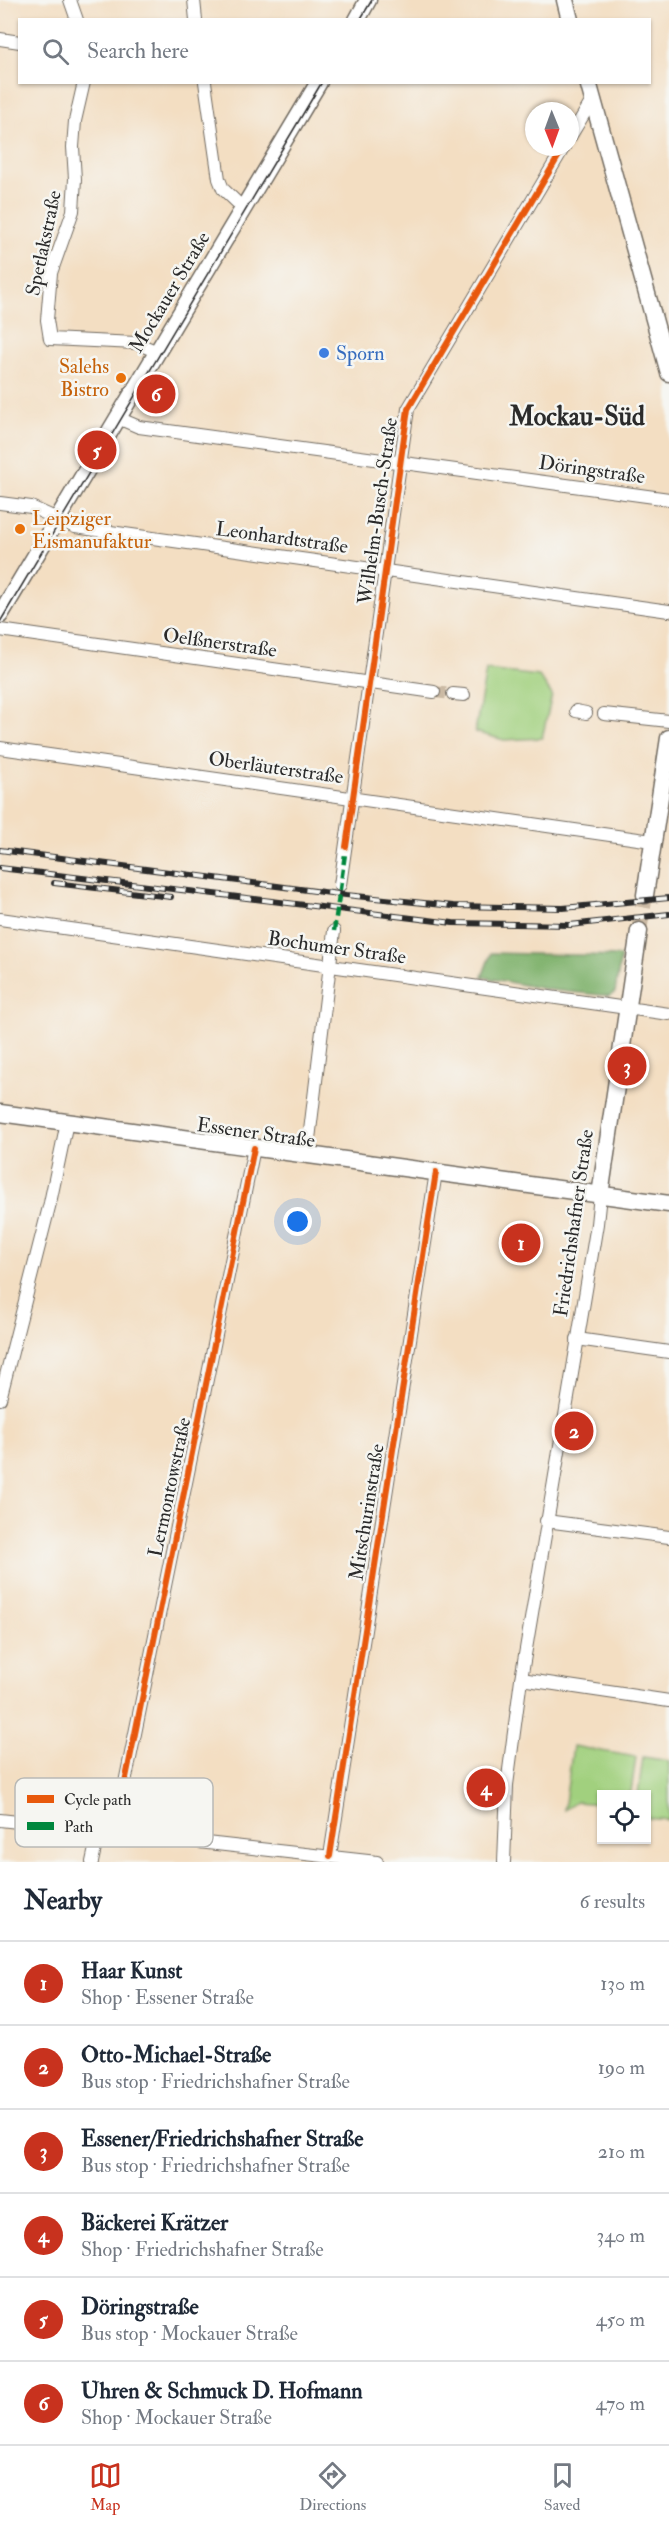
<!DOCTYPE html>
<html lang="en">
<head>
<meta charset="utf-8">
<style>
  body { margin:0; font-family:"IM FELL Double Pica",serif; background:#f2f2f3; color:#1f2937 }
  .controls { position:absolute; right:18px; bottom:18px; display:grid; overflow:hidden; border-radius:0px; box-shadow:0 2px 4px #0004 }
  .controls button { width:54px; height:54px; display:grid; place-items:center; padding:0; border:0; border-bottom:2px solid #e0e1e3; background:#fff; color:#1f2937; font:30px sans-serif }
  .compass { position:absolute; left:525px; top:102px; width:54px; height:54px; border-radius:50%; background:#fff; box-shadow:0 2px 4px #0004; rotate:179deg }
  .you { position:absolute; left:298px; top:1222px; width:21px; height:21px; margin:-15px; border:4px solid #fff; border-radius:50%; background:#1a73e8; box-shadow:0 0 0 9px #1a73e833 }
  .badge { display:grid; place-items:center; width:39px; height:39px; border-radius:50%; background:#c8321e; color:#fff; font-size:20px; font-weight:700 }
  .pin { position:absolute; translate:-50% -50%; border:3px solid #fff; box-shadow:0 2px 6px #0006 }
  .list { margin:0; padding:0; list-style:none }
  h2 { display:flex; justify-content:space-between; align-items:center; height:78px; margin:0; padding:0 24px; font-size:26px }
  h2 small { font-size:20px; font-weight:400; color:#747a83 }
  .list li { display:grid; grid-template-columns:39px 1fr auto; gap:18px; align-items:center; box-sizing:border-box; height:84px; padding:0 24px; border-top:2px solid #e0e1e3 }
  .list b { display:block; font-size:22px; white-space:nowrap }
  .list p { margin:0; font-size:20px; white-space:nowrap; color:#747a83 }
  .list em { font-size:20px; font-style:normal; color:#747a83 }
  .icon { flex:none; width:33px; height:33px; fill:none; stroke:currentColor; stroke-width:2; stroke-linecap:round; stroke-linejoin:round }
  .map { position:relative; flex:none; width:669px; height:1862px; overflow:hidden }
  .search { position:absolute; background:#fff; box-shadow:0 2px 4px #0004; left:18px; right:18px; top:18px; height:66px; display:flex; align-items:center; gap:15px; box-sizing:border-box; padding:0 21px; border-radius:0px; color:#747a83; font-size:22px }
  .sheet { height:582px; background:#fff }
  nav { display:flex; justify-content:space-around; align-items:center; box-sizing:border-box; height:84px; border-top:2px solid #e0e1e3; background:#fff; font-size:16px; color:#747a83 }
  nav a { display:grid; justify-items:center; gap:3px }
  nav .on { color:#c8321e }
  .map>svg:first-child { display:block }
  .green { fill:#a1d07e; stroke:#667e54; stroke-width:1.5 }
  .forest { fill:#80b26d; stroke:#566e4c; stroke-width:1.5 }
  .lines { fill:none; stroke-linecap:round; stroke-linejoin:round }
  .minor-tunnel { stroke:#cbbaa4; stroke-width:12; stroke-dasharray:12 6; stroke-linecap:butt }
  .major-tunnel { stroke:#cbbaa4; stroke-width:16; stroke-dasharray:16 8; stroke-linecap:butt }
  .minor-casing { stroke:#716a60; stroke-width:14 }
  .major-casing { stroke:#716a60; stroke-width:19 }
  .minor { stroke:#fff; stroke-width:12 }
  .major { stroke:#fff; stroke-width:16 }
  .tram { stroke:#2b2b2b; stroke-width:1.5 }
  .rail-casing { stroke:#2b2b2b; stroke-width:6 }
  .rail { stroke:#f6f6f2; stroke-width:4; stroke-dasharray:11; stroke-linecap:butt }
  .quiet { stroke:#00873e; stroke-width:4.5; stroke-dasharray:9 4.5; stroke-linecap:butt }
  .cycleway-casing { stroke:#f6f6f2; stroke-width:10 }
  .cycleway { stroke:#e8590c; stroke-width:6 }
  .shop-dot { fill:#3f7fe0; stroke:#f6f6f2; stroke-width:2 }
  .food-dot { fill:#e8710a; stroke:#f6f6f2; stroke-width:2 }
  .labels { text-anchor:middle; stroke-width:5; stroke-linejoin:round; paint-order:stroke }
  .street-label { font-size:20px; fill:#2b2b2b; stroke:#f6f6f2 }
  .shop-label { font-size:20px; fill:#366cbe; stroke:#f6f6f2; text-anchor:start }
  .food-label { font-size:20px; fill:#c56008; stroke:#f6f6f2; text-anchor:end }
  .district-label { font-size:26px; font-weight:bold; fill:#2b2b2b; stroke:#f6f6f2 }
  .key { fill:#f6f6f2; stroke:#b9b9b6; stroke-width:1.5 }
  .key-label { font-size:16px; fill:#2b2b2b }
</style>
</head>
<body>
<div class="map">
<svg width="669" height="1862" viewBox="0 0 669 1862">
  <rect width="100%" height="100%" fill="#f6f6f2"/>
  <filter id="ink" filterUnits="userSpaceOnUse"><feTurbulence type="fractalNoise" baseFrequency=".0167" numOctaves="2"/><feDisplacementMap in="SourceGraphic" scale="12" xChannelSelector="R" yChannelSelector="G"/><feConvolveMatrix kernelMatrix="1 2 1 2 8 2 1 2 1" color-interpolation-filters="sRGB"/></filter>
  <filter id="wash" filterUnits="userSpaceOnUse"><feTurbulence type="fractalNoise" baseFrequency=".008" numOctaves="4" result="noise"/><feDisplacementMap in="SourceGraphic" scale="24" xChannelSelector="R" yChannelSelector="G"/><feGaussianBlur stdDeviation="1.35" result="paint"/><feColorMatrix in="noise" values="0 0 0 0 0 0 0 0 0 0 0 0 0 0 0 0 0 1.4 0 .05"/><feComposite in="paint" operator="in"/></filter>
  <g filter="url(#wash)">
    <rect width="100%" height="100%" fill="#f3dec2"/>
    <g class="green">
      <path d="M486,670L539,676L552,695L542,738L504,740L475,732Z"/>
      <path d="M573,1746L636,1757L631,1792L627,1794H602L601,1804L576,1802L564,1810Z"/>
      <path d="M643,1757L669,1761V1820L647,1818L646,1794H638Z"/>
    </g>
    <path class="forest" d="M491,953L621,956L615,992L610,996L550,990L482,977Z"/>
  </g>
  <g filter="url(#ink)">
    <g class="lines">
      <path class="minor-tunnel" d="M434,692L453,694"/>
      <path class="major-tunnel" d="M639,931L645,895"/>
      <g class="minor-casing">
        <g id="minor">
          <path d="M70,0L77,20"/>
          <path d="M194,0L196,20"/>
          <path d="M0,39L20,42"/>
          <path d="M84,82L75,121L73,147L75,179L73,211L51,273L47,320L50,339L136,343L158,352"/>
          <path d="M205,82L219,179L223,189L244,209"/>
          <path d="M570,137L593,99"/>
          <path d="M118,418L139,427L669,499"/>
          <path d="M0,503L31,507L75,527L669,611"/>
          <path d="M0,630L434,692"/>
          <path d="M453,694L464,695"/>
          <path d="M576,711L586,713"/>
          <path d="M604,714L669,721"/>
          <path d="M0,748L652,841"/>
          <path d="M340,885L408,409L564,147"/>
          <path d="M0,919L669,1014"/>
          <path d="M307,1156L334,931"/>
          <path d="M577,1339L669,1352"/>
          <path d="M0,1399L50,1203L67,1122"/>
          <path d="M546,1521L669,1537"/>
          <path d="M521,1679L669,1701"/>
          <path d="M0,1820L377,1862"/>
          <path d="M115,1832L254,1148"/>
          <path d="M330,1856L436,1172"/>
          <path d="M92,1862L99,1830"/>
          <path d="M504,1862L507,1785L521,1679L597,1224L600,1195"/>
        </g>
      </g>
      <g class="major-casing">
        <g id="major">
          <path d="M565,0L570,20"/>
          <path d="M357,20L368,0"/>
          <path d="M588,82L669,373"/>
          <path d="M0,615L319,82"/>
          <path d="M645,895L669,738"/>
          <path d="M0,1113L669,1204"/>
          <path d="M600,1195L639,931"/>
        </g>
      </g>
      <use href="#minor" class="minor"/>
      <use href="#major" class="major"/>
      <g class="tram">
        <path d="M360,20L372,0"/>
        <path d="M0,622L322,82"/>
      </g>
      <g class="rail-casing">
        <g id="rail">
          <path d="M0,850L346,895L453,906L563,908L669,898"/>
          <path d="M0,868L453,923L570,925L669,914"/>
          <path d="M54,883L171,897"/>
        </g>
      </g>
      <use href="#rail" class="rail"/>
      <path class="quiet" d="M334,931L346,847"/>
      <g class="cycleway-casing">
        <g id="cycleway">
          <path d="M346,847L408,409L564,147"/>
          <path d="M115,1832L254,1148"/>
          <path d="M330,1856L436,1172"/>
        </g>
      </g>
      <use href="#cycleway" class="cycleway"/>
    </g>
  </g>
  <circle class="shop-dot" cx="324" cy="353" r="6"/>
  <g class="food-dot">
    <circle cx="121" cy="378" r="6"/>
    <circle cx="20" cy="529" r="6"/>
  </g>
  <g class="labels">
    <g class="street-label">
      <text transform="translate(43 243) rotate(-78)" y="7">Spetlakstraße</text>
      <text transform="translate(169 292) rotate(-59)" y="7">Mockauer Straße</text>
      <text transform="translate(592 469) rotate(8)" y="7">Döringstraße</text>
      <text transform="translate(377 511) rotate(-82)" y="7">Wilhelm-Busch-Straße</text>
      <text transform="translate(282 537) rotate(8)" y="7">Leonhardtstraße</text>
      <text transform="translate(220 642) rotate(8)" y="7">Oelßnerstraße</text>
      <text transform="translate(276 767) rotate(8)" y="7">Oberläuterstraße</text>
      <text transform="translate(337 947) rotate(8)" y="7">Bochumer Straße</text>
      <text transform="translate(256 1132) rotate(8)" y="7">Essener Straße</text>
      <text transform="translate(573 1223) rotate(-82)" y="7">Friedrichshafner Straße</text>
      <text transform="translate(169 1487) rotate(-78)" y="7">Lermontowstraße</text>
      <text transform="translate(366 1512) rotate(-81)" y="7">Mitschurinstraße</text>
    </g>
    <g class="shop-label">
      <text x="336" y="360">Sporn</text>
    </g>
    <g class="food-label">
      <text x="109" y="373">Salehs<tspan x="109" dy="23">Bistro</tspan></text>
      <text x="32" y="525" text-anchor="start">Leipziger<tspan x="32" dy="23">Eismanufaktur</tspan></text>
    </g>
    <g class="district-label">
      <text x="577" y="425">Mockau-Süd</text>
    </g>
  </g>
  <rect x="15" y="1778" width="198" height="69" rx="9" class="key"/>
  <rect x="27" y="1795" width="27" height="8" fill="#e8590c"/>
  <rect x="27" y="1822" width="27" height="8" fill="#00873e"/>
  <g class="key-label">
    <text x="64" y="1805">Cycle path</text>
    <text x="64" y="1832">Path</text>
  </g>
</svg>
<div class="controls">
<button><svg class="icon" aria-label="locate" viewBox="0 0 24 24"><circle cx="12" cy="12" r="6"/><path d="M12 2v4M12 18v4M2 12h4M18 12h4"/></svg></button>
</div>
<svg class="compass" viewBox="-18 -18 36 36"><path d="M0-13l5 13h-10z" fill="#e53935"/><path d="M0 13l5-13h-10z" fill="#747a83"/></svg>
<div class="you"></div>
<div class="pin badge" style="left:521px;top:1243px">1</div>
<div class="pin badge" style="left:574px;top:1431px">2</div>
<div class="pin badge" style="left:627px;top:1066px">3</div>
<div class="pin badge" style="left:486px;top:1788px">4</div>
<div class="pin badge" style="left:97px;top:450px">5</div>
<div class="pin badge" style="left:156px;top:394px">6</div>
<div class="search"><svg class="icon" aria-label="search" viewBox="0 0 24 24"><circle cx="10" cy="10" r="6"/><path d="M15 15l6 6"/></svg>Search here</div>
</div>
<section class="sheet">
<h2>Nearby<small>6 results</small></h2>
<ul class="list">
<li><span class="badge">1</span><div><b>Haar Kunst</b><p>Shop · Essener Straße</p></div><em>130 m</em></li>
<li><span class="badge">2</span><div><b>Otto-Michael-Straße</b><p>Bus stop · Friedrichshafner Straße</p></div><em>190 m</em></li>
<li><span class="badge">3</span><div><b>Essener/Friedrichshafner Straße</b><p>Bus stop · Friedrichshafner Straße</p></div><em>210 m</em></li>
<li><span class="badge">4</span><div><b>Bäckerei Krätzer</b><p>Shop · Friedrichshafner Straße</p></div><em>340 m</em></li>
<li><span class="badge">5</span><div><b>Döringstraße</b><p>Bus stop · Mockauer Straße</p></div><em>450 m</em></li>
<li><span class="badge">6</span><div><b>Uhren &amp; Schmuck D. Hofmann</b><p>Shop · Mockauer Straße</p></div><em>470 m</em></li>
</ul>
</section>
<nav>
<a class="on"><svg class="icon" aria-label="map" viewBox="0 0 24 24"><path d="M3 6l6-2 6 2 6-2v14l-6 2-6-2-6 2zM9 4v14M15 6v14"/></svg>Map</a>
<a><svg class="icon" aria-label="directions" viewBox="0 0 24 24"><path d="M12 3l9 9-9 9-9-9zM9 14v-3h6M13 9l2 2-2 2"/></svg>Directions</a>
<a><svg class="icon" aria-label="saved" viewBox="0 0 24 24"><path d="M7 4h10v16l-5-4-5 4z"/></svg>Saved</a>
</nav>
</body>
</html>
